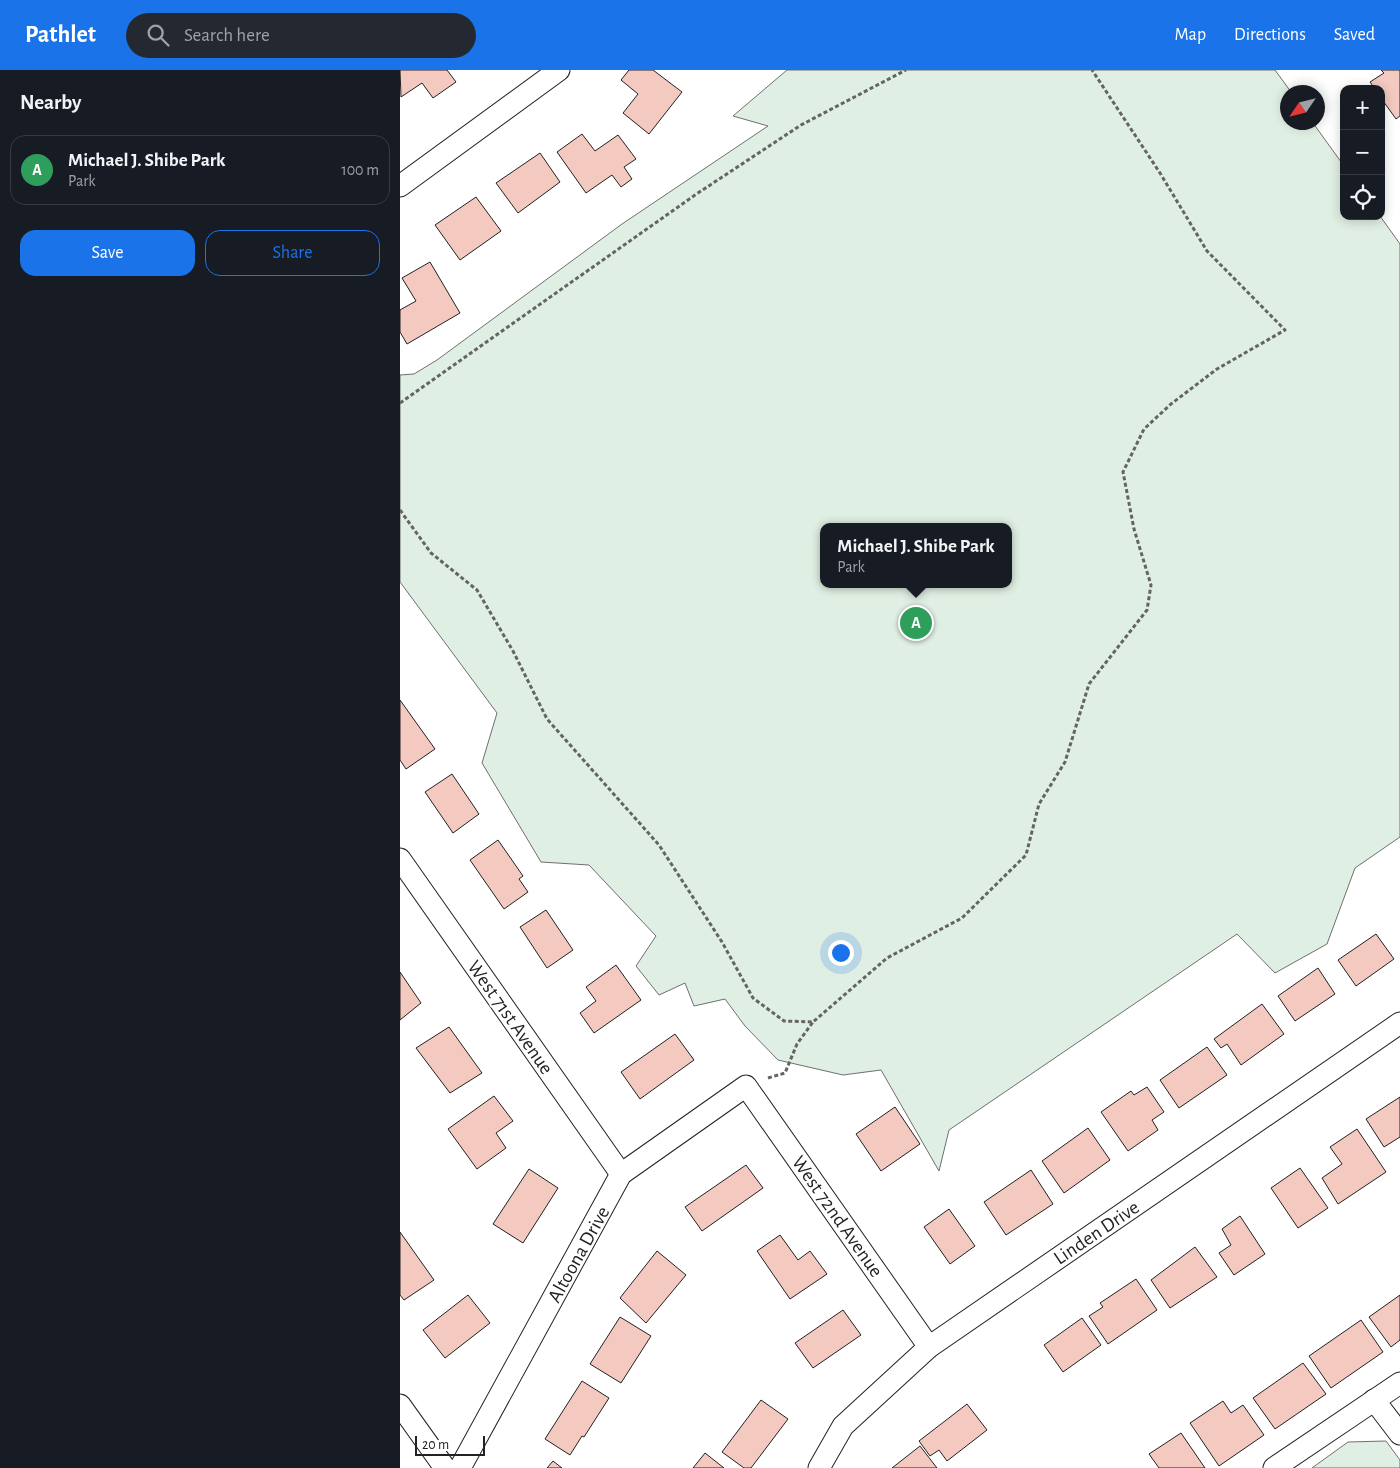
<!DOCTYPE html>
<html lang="en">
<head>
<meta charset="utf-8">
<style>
  body { margin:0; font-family:"Alegreya Sans",sans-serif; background:#242831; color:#f1f3f6 }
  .controls { position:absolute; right:15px; top:15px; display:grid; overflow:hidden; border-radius:10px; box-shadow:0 2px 12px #0003 }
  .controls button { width:45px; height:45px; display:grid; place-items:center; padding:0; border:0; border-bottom:1px solid #363941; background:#171b24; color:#f1f3f6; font:25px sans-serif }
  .compass { position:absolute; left:880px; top:15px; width:45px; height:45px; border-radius:50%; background:#171b24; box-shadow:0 2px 12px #0003; rotate:235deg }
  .scale { position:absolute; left:15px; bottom:12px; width:70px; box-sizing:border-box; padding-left:5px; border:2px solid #222; border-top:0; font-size:14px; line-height:18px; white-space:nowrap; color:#222; -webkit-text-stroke:4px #fff; paint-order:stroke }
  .you { position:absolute; left:440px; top:882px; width:18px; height:18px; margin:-12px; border:4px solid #fff; border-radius:50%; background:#1a73e8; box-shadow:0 0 0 8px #1a73e833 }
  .badge { display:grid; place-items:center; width:32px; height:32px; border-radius:50%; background:#1a73e8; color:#fff; font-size:16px; font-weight:700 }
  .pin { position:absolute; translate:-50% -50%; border:2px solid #fff; box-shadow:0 1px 5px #0006 }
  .popup { position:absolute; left:420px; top:453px; width:192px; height:65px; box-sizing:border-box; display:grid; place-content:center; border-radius:10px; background:#171b24; filter:drop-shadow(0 1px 4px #0005); font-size:16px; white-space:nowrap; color:#9ea1a6 }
  .popup b { font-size:19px; color:#f1f3f6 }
  .popup::after { content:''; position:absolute; left:50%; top:100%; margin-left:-10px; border:10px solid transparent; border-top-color:#171b24 }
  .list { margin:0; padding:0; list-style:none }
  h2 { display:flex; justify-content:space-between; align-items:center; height:65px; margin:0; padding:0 20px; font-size:21px }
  h2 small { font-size:16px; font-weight:400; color:#9ea1a6 }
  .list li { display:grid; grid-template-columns:32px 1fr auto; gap:15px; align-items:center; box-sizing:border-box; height:70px; margin:0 10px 10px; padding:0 10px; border:1px solid #363941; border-radius:15px }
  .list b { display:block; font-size:19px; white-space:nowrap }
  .list p { margin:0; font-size:16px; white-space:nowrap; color:#9ea1a6 }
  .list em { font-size:16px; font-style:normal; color:#9ea1a6 }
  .actions { display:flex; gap:10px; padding:15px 20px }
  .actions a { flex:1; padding:11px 0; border:1px solid #1a73e8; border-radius:15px; text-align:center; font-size:18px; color:#1a73e8 }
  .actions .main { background:#1a73e8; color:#fff }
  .icon { flex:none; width:28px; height:28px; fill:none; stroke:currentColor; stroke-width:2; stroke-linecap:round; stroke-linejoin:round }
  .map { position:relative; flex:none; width:1000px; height:1398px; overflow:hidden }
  header { display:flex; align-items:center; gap:30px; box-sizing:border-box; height:70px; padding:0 25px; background:#1a73e8; color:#fff }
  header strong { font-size:24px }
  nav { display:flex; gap:28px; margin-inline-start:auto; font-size:18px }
  .search { width:350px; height:45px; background:#242831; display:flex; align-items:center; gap:12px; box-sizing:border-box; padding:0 18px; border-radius:28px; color:#9ea1a6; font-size:19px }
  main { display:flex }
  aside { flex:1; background:#171b24 }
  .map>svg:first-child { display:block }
  .green { fill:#e0efe3; stroke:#6f6f6f; fill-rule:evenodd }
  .building { fill:#f3c9c0; stroke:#222 }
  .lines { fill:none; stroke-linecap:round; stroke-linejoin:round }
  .minor-casing { stroke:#222; stroke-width:23 }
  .path { stroke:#646464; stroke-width:3; stroke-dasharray:4 2.5; stroke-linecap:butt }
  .minor { stroke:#fff; stroke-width:21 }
  .labels { text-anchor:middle; stroke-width:4; stroke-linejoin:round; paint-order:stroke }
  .street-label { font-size:20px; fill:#222; stroke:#fff }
</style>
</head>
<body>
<header>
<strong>Pathlet</strong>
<div class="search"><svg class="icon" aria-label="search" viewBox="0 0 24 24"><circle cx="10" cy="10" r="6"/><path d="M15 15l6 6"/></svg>Search here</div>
<nav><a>Map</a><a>Directions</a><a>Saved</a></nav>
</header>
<main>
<aside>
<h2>Nearby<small></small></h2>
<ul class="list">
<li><span class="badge" style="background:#2e9e5b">A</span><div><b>Michael J. Shibe Park</b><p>Park</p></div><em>100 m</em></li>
</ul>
<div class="actions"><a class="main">Save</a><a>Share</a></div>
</aside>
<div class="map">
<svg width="1000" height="1398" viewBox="0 0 1000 1398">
  <rect width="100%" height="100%" fill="#fff"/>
  <g class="green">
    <path d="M387,0H875L891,22H888V52L913,53L944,96V146H980L1000,174V767L955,798L927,874L875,903L837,864L549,1060L539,1101L481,1000L443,1005L378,990L345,956L325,929L294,936L285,913L259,925L236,896L256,866L189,795L141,792L82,693L97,643L0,512V305L14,304L37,290L222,154L368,56L333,46ZM424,457H608V514H424Z"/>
    <path d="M986,1371L1000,1390V1398H912L948,1372Z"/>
  </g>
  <g class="building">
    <path d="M0,0H47L56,12L33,28L22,13L1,27Z"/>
    <path d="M229,0H253L282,22L249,64L223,43L238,24L221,10Z"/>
    <path d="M981,0H1000V46L996,49L981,28V19H975L970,12L984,3Z"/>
    <path d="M182,64L195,81L218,65L236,89L224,97L232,109L221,117L212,105L186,123L157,82Z"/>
    <path d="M140,83L160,112L118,143L96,113Z"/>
    <path d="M76,127L101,161L60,190L35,155Z"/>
    <path d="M30,192L60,243L7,274L0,262V240L16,231L2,208Z"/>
    <path d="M0,630L35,679L6,699L0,690Z"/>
    <path d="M52,704L79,744L53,763L25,722Z"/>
    <path d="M98,770L123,806L119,809L128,822L104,839L70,790Z"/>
    <path d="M146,840L173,880L147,898L120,857Z"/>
    <path d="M976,864L994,889L956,916L938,890Z"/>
    <path d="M216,895L241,930L194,963L180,943L196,931L186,917Z"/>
    <path d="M918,898L935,924L895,951L878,926Z"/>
    <path d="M0,902L21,933L0,950Z"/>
    <path d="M862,934L884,964L841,995L827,974L821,978L814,969Z"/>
    <path d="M49,957L82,1003L50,1023L16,978Z"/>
    <path d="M275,964L294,990L240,1029L221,1002Z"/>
    <path d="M807,977L827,1005L779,1038L760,1010Z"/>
    <path d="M747,1017L764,1042L752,1050L758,1060L728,1081L701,1042L731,1021L734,1025Z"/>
    <path d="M94,1026L113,1051L96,1063L106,1078L77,1099L48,1059Z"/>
    <path d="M1000,1027V1067L984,1077L966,1049Z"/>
    <path d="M495,1037L520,1074L481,1101L456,1064Z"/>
    <path d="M688,1058L710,1090L664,1123L642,1091Z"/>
    <path d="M957,1059L986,1102L938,1134L922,1108L942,1094L930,1077Z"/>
    <path d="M346,1095L363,1118L302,1161L285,1137Z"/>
    <path d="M900,1098L928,1138L898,1158L871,1118Z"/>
    <path d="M129,1099L158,1118L123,1173L93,1154Z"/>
    <path d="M631,1100L653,1134L606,1165L584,1132Z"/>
    <path d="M549,1139L575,1176L550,1194L524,1157Z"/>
    <path d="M840,1146L865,1184L834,1205L819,1183L831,1175L822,1159Z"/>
    <path d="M0,1162L34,1210L4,1230L0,1225Z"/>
    <path d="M380,1165L398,1190L410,1181L427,1204L390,1229L357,1181Z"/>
    <path d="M795,1177L817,1207L770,1238L751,1210Z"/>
    <path d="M257,1181L286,1205L246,1253L220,1228Z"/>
    <path d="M736,1209L757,1240L708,1274L689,1246L703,1237L700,1233Z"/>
    <path d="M68,1225L90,1253L45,1288L23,1260Z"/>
    <path d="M1000,1225V1270L991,1277L969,1247Z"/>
    <path d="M443,1240L461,1265L413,1298L395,1273Z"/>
    <path d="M220,1247L251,1266L221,1313L190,1294Z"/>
    <path d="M682,1248L701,1275L663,1302L644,1275Z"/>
    <path d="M961,1250L983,1282L931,1318L909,1286Z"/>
    <path d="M903,1293L926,1324L875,1359L853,1328Z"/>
    <path d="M182,1311L209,1328L184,1367L182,1366L170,1385L145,1369Z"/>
    <path d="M361,1330L388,1349L351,1398H344L322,1382Z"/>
    <path d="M823,1331L831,1343L843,1335L864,1365L819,1396L790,1353Z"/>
    <path d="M567,1334L587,1360L547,1391L539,1380L530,1386L519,1371Z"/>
    <path d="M781,1363L805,1398H759L749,1384Z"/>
    <path d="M520,1376L537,1398H492Z"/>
    <path d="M305,1383L324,1398H293Z"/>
    <path d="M153,1391L162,1398H147Z"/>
  </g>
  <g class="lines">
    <g class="minor-casing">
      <g id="minor">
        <path d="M0,116L159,0"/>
        <path d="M0,789L221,1104"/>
        <path d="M974,1330L1000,1364"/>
        <path d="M0,1335L45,1398"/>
        <path d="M60,1398L221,1104L346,1016L529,1277"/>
        <path d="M419,1398L443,1356L529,1277L1000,953"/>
        <path d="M874,1398L1000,1313"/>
      </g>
    </g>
    <g class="path">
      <path d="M0,333L295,125L401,55L506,0"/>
      <path d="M0,440L31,483L77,520L113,581L147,649L259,775L322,872L353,928L384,951L413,952L487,888L562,848L626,785L639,734L665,692L689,614L747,540L751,515L734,459L723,402L744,359L771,334L817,299L885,260L807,181L760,103L692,0"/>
      <path d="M368,1008L385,1003L397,974L413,952"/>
    </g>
    <use href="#minor" class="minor"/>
  </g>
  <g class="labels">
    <g class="street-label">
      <text transform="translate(111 947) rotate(55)" y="7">West 71st Avenue</text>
      <text transform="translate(438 1146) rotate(55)" y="7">West 72nd Avenue</text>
      <text transform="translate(696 1162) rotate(-34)" y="7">Linden Drive</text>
      <text transform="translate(178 1184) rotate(-61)" y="7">Altoona Drive</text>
    </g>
  </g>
</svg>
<div class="controls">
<button>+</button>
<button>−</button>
<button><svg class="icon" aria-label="locate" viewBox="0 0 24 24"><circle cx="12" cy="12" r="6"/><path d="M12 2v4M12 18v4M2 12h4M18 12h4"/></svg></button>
</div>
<svg class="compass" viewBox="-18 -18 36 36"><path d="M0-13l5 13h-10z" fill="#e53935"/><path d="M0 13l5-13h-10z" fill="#9ea1a6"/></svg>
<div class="scale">20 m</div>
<div class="you"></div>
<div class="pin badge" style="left:516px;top:553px;background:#2e9e5b">A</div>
<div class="popup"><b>Michael J. Shibe Park</b>Park</div>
</div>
</main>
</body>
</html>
